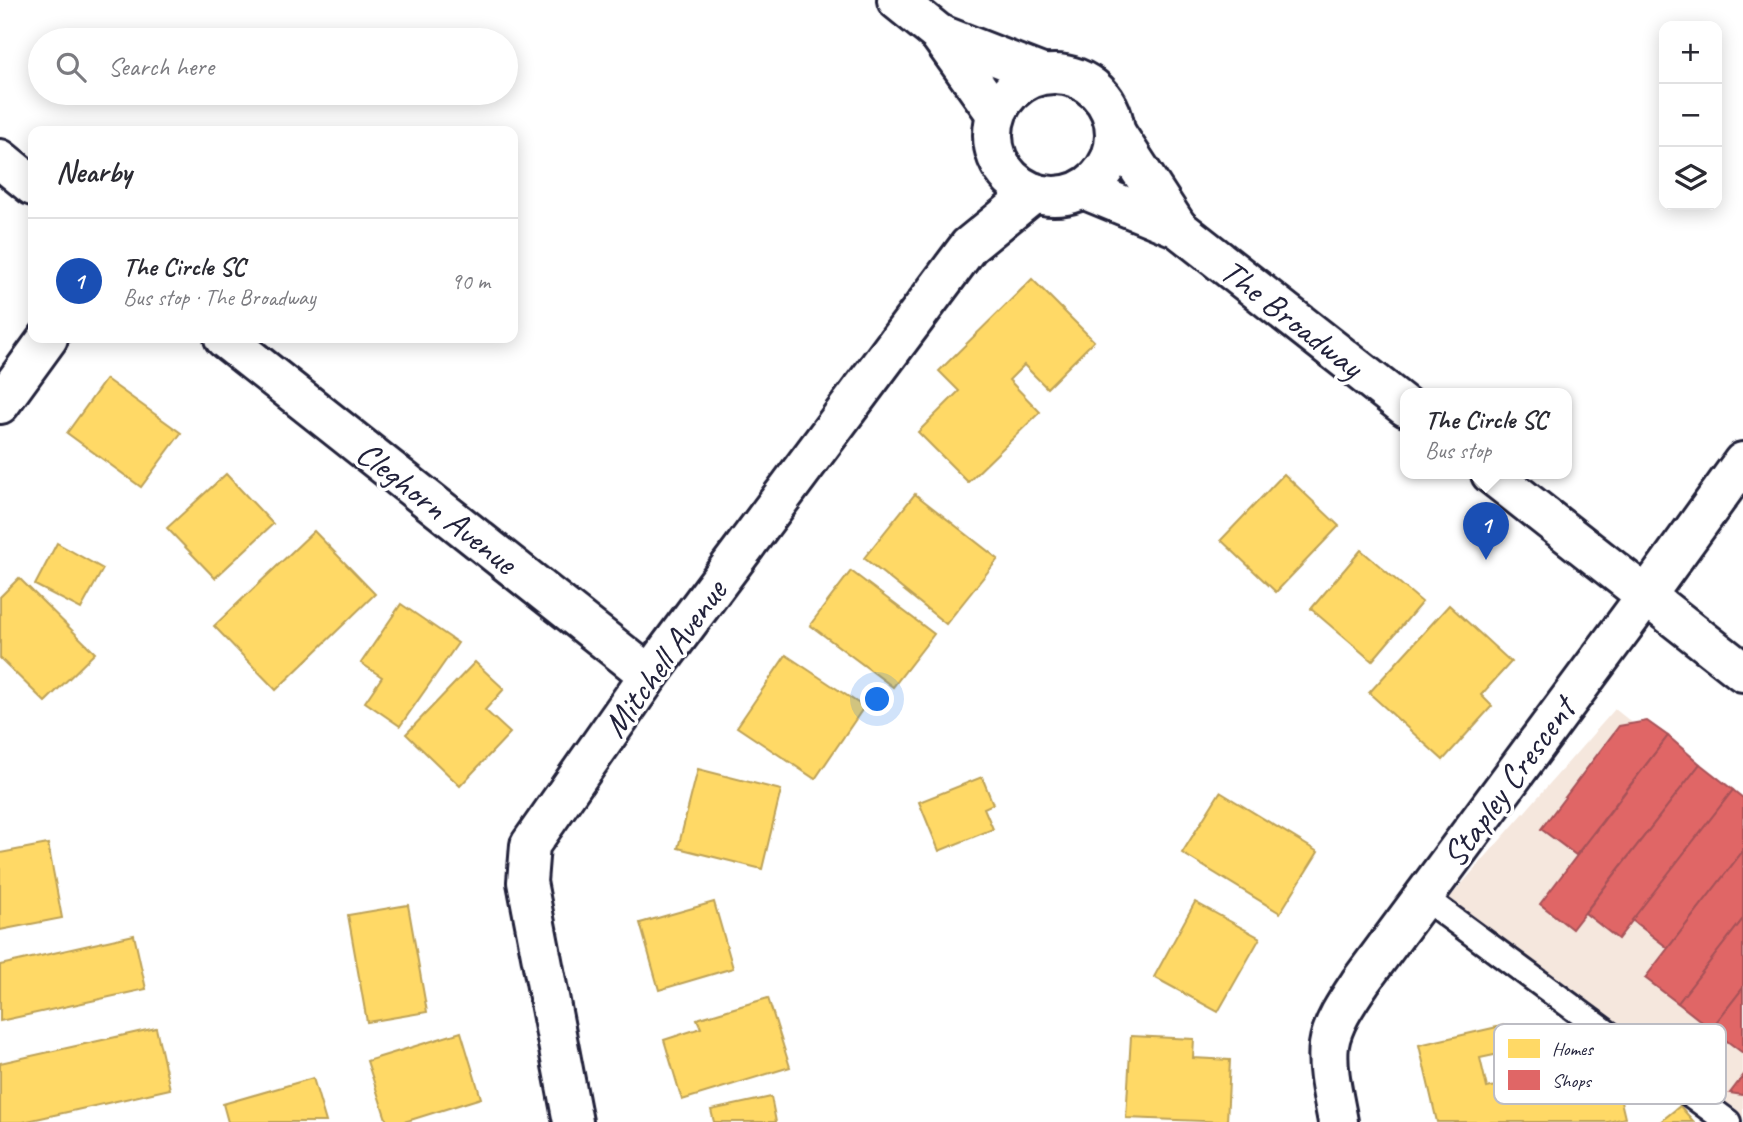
<!DOCTYPE html>
<html lang="en">
<head>
<meta charset="utf-8">
<style>
  body { margin:0; font-family:Caveat,sans-serif; background:#f7f7f7; color:#2b2b33 }
  .controls { position:absolute; right:21px; top:21px; display:grid; overflow:hidden; border-radius:14px; box-shadow:0 4px 18px #0003 }
  .controls button { width:63px; height:63px; display:grid; place-items:center; padding:0; border:0; border-bottom:2px solid #e1e1e2; background:#fff; color:#2b2b33; font:35px sans-serif }
  .you { position:absolute; left:878px; top:700px; width:24px; height:24px; margin:-18px; border:5px solid #fff; border-radius:50%; background:#1a73e8; box-shadow:0 0 0 10px #1a73e833 }
  .badge { display:grid; place-items:center; width:46px; height:46px; border-radius:50%; background:#b45309; color:#fff; font-size:23px; font-weight:700 }
  .pin { position:absolute; translate:-50% -58px; filter:drop-shadow(0 2px 4px #0008) }
  .pin::after { content:''; position:absolute; top:37px; width:24px; height:21px; background:inherit; clip-path:polygon(0 0,100% 0,50% 100%) }
  .popup { position:absolute; left:1400px; top:388px; width:172px; height:91px; box-sizing:border-box; display:grid; place-content:center; border-radius:14px; background:#fff; filter:drop-shadow(0 2px 5px #0005); font-size:23px; white-space:nowrap; color:#7c7c81 }
  .popup b { font-size:26px; color:#2b2b33 }
  .popup::after { content:''; position:absolute; left:50%; top:100%; margin-left:-14px; border:14px solid transparent; border-top-color:#fff }
  .list { margin:0; padding:0; list-style:none }
  h2 { display:flex; justify-content:space-between; align-items:center; height:91px; margin:0; padding:0 28px; font-size:30px }
  h2 small { font-size:23px; font-weight:400; color:#7c7c81 }
  .list li { display:grid; grid-template-columns:46px 1fr auto; gap:21px; align-items:center; box-sizing:border-box; height:126px; padding:0 28px; border-top:2px solid #e1e1e2 }
  .list b { display:block; font-size:26px; white-space:nowrap }
  .list p { margin:0; font-size:23px; white-space:nowrap; color:#7c7c81 }
  .list em { font-size:23px; font-style:normal; color:#7c7c81 }
  .icon { flex:none; width:38px; height:38px; fill:none; stroke:currentColor; stroke-width:2; stroke-linecap:round; stroke-linejoin:round }
  .map { position:relative; flex:none; width:1743px; height:1122px; overflow:hidden }
  .search { position:absolute; background:#fff; box-shadow:0 4px 18px #0003; left:28px; top:28px; width:490px; height:77px; display:flex; align-items:center; gap:18px; box-sizing:border-box; padding:0 24px; border-radius:38px; color:#7c7c81; font-size:26px }
  .panel { position:absolute; background:#fff; box-shadow:0 4px 18px #0003; left:28px; top:126px; width:490px; height:217px; border-radius:14px }
  .map>svg:first-child { display:block }
  .built { fill:#f5e7dd }
  .homes { fill:#ffd966; stroke:#bda259; stroke-width:2 }
  .shops { fill:#e06666; stroke:#a75259; stroke-width:2 }
  .lines { fill:none; stroke-linecap:round; stroke-linejoin:round }
  .service-casing { stroke:#22223b; stroke-width:30 }
  .minor-casing { stroke:#22223b; stroke-width:44 }
  .service { stroke:#fff; stroke-width:24 }
  .minor { stroke:#fff; stroke-width:38 }
  .labels { text-anchor:middle; stroke-width:7; stroke-linejoin:round; paint-order:stroke }
  .street-label { font-size:35px; fill:#22223b; stroke:#fff }
  .key { fill:#fff; stroke:#bdbdc4; stroke-width:2 }
  .key-label { font-size:19px; fill:#22223b }
</style>
</head>
<body>
<div class="map">
<svg width="1743" height="1122" viewBox="0 0 1743 1122">
  <rect width="100%" height="100%" fill="#fff"/>
  <filter id="ink" filterUnits="userSpaceOnUse"><feTurbulence type="fractalNoise" baseFrequency=".0143" numOctaves="2"/><feDisplacementMap in="SourceGraphic" scale="14" xChannelSelector="R" yChannelSelector="G"/><feConvolveMatrix kernelMatrix="1 2 1 2 8 2 1 2 1" color-interpolation-filters="sRGB"/></filter>
  <g filter="url(#ink)">
    <path class="built" d="M1615,709L1743,812V1122H1706L1430,920Z"/>
    <g class="homes">
      <path d="M1032,279L1094,341L1047,388L1024,365L1009,380L1040,412L968,482L918,432L959,391L939,371Z"/>
      <path d="M106,379L181,433L141,487L67,433Z"/>
      <path d="M226,474L273,524L215,578L167,528Z"/>
      <path d="M1284,474L1339,526L1276,592L1221,540Z"/>
      <path d="M915,494L998,559L946,624L864,558Z"/>
      <path d="M314,531L375,594L276,690L214,626Z"/>
      <path d="M57,543L103,569L81,609L35,585Z"/>
      <path d="M1361,550L1422,602L1372,661L1311,609Z"/>
      <path d="M851,571L934,634L893,687L810,625Z"/>
      <path d="M19,578L95,653L45,702L0,658V597Z"/>
      <path d="M401,604L458,643L400,726L365,702L382,677L361,663Z"/>
      <path d="M1449,605L1511,662L1481,695L1492,706L1443,760L1369,693Z"/>
      <path d="M786,655L864,707L815,779L737,727Z"/>
      <path d="M475,662L504,689L485,710L510,733L460,786L406,734Z"/>
      <path d="M698,769L781,790L762,869L678,848Z"/>
      <path d="M982,777L993,804L984,808L993,829L939,851L919,802Z"/>
      <path d="M1220,792L1318,852L1280,913L1182,853Z"/>
      <path d="M48,844L62,918L0,930V853Z"/>
      <path d="M714,902L733,968L659,990L640,923Z"/>
      <path d="M1195,902L1260,938L1218,1012L1154,977Z"/>
      <path d="M408,905L427,1012L367,1022L348,915Z"/>
      <path d="M134,935L146,989L0,1021V965Z"/>
      <path d="M768,998L790,1067L682,1100L664,1040L701,1028L697,1019Z"/>
      <path d="M1506,1025L1513,1051L1480,1058L1487,1088L1611,1059L1625,1118L1608,1122H1437L1419,1045Z"/>
      <path d="M156,1028L170,1089L23,1122H0V1063Z"/>
      <path d="M461,1032L481,1098L404,1122H387L367,1061Z"/>
      <path d="M1131,1036L1194,1039L1193,1058L1230,1060L1227,1122L1126,1118Z"/>
      <path d="M313,1078L326,1122H228L223,1104Z"/>
      <path d="M771,1097L776,1122H714L711,1110Z"/>
      <path d="M1680,1106L1694,1122H1660Z"/>
    </g>
    <g class="shops">
      <path d="M1647,721L1668,736L1576,855L1541,829L1619,726Z"/>
      <path d="M1668,736L1700,764L1572,929L1540,904Z"/>
      <path d="M1700,764L1733,790L1618,939L1585,913Z"/>
      <path d="M1733,790L1743,798V851L1668,948L1632,920Z"/>
      <path d="M1743,851V919L1678,1003L1645,978Z"/>
      <path d="M1743,919V988L1711,1029L1678,1003Z"/>
      <path d="M1743,988V1053L1711,1029Z"/>
      <path d="M1743,1076V1095L1730,1093Z"/>
    </g>
    <g class="lines">
      <g class="service-casing">
        <path id="service" d="M1423,897L1728,1122"/>
      </g>
      <g class="minor-casing">
        <g id="minor">
          <path d="M897,0L939,34L996,114"/>
          <path d="M939,34L1042,74"/>
          <circle cx="1054" cy="135" r="61"/>
          <path d="M1116,133L1178,228"/>
          <path d="M0,159L33,186"/>
          <path d="M1083,189L1178,228L1406,407"/>
          <path d="M224,338L649,675"/>
          <path d="M0,404L48,338"/>
          <path d="M1491,474L1743,672"/>
          <path d="M573,1122L527,882L530,845L649,675L969,246L1034,193"/>
          <path d="M1338,1122C1334,1099 1326,1068 1329,1045C1332,1023 1349,999 1361,981L1646,596L1743,462"/>
        </g>
      </g>
      <use href="#service" class="service"/>
      <use href="#minor" class="minor"/>
    </g>
  </g>
  <g class="labels">
    <g class="street-label">
      <text transform="translate(1292 318) rotate(38)" y="12">The Broadway</text>
      <text transform="translate(437 507) rotate(38)" y="12">Cleghorn Avenue</text>
      <text transform="translate(664 658) rotate(-54)" y="12">Mitchell Avenue</text>
      <text transform="translate(1508 782) rotate(-54)" y="12">Stapley Crescent</text>
    </g>
  </g>
  <rect x="1494" y="1024" width="232" height="80" rx="10" class="key"/>
  <rect x="1508" y="1039" width="32" height="19" fill="#ffd966"/>
  <rect x="1508" y="1070" width="32" height="20" fill="#e06666"/>
  <g class="key-label">
    <text x="1552" y="1055">Homes</text>
    <text x="1552" y="1087">Shops</text>
  </g>
</svg>
<div class="controls">
<button>+</button>
<button>−</button>
<button><svg class="icon" aria-label="layers" viewBox="0 0 24 24"><path d="M12 4l9 5-9 5-9-5zM3 14l9 5 9-5"/></svg></button>
</div>
<div class="you"></div>
<div class="pin badge" style="left:1486px;top:560px;background:#1a4fb4">1</div>
<div class="popup"><b>The Circle SC</b>Bus stop</div>
<div class="search"><svg class="icon" aria-label="search" viewBox="0 0 24 24"><circle cx="10" cy="10" r="6"/><path d="M15 15l6 6"/></svg>Search here</div>
<section class="panel">
<h2>Nearby<small></small></h2>
<ul class="list">
<li><span class="badge" style="background:#1a4fb4">1</span><div><b>The Circle SC</b><p>Bus stop · The Broadway</p></div><em>90 m</em></li>
</ul>
</section>
</div>
</body>
</html>
